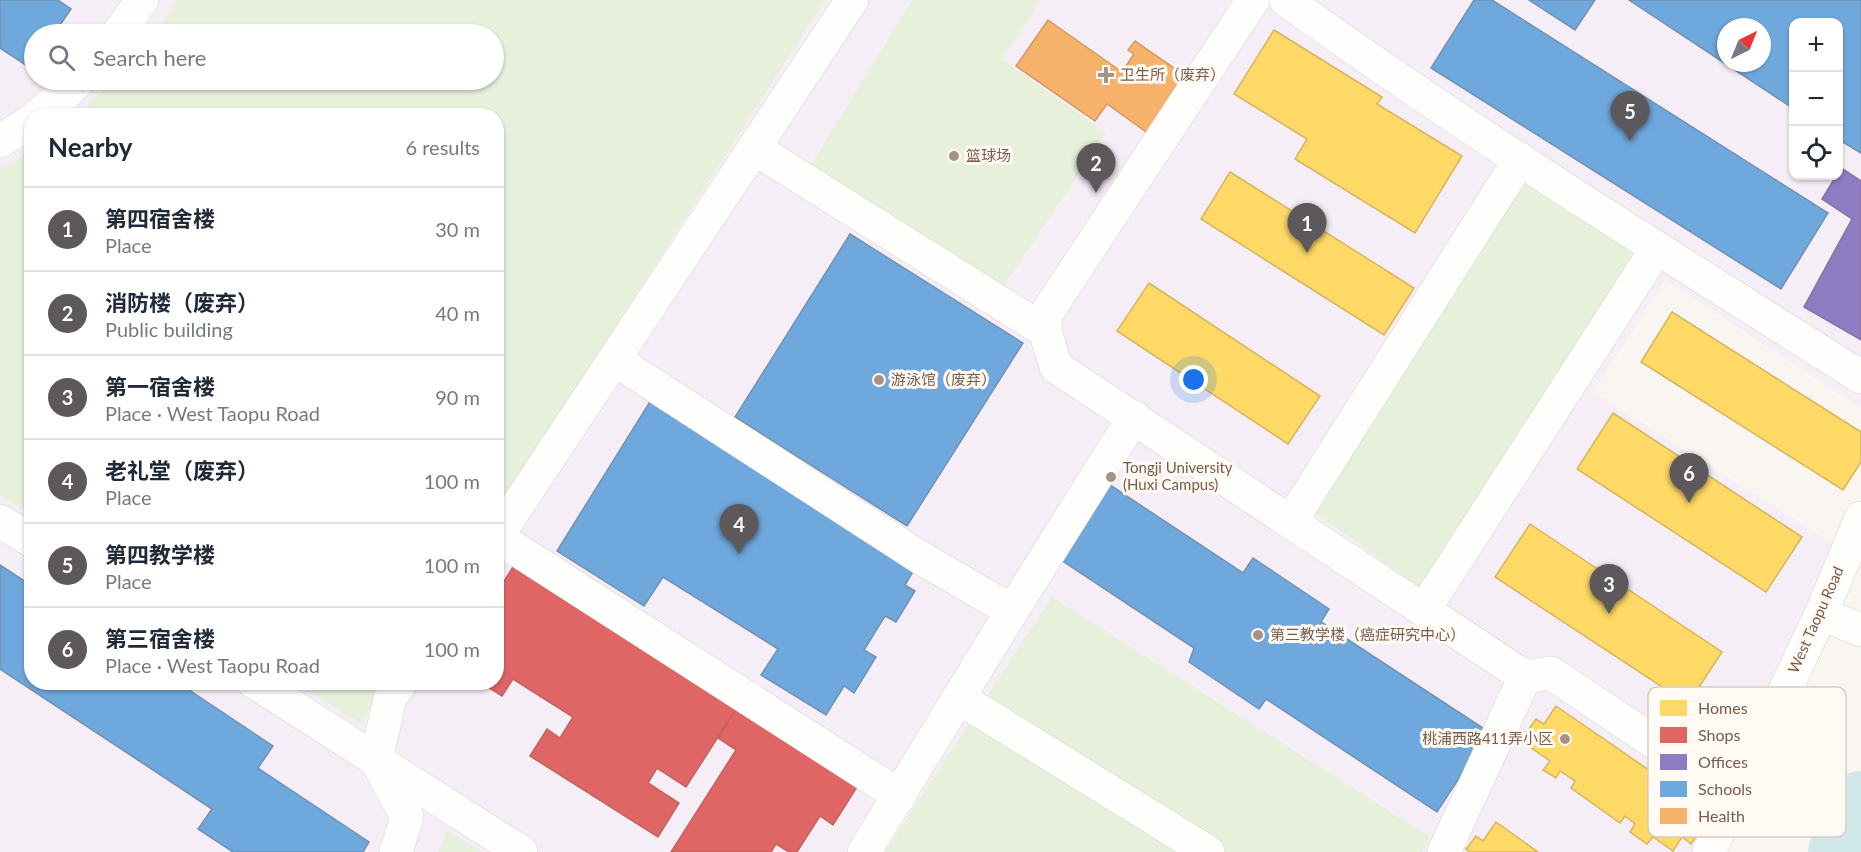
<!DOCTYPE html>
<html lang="en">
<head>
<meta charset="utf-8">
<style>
  body { margin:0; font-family:Lato,"Noto Sans SC",sans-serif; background:#f6f6f7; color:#1f2937 }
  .controls { position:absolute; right:18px; top:18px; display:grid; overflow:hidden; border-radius:12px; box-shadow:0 2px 4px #0004 }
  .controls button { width:54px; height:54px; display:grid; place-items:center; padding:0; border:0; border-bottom:2px solid #e0e1e3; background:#fff; color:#1f2937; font:30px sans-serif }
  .compass { position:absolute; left:1717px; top:18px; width:54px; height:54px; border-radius:50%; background:#fff; box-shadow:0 2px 4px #0004; rotate:43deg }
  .you { position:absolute; left:1194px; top:380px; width:21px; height:21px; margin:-15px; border:4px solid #fff; border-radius:50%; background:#1a73e8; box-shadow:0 0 0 9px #1a73e833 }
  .badge { display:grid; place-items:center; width:39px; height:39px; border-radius:50%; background:#5c585b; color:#fff; font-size:20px; font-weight:700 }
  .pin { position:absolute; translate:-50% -50px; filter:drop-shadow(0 2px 3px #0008) }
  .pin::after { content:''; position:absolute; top:32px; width:21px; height:18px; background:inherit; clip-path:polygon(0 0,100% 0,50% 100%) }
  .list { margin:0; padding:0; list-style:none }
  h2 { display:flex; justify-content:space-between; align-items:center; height:78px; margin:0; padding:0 24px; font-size:26px }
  h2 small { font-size:20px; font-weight:400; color:#747a83 }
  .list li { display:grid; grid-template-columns:39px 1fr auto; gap:18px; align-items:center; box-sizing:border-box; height:84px; padding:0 24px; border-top:2px solid #e0e1e3 }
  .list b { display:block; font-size:22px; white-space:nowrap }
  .list p { margin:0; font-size:20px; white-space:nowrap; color:#747a83 }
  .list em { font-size:20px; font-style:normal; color:#747a83 }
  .icon { flex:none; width:33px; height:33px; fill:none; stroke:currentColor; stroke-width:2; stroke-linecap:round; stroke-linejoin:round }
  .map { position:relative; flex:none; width:1861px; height:852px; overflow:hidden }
  .search { position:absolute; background:#fff; box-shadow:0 2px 4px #0004; left:24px; top:24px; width:480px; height:66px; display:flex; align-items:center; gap:15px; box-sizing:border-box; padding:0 21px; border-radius:33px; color:#747a83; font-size:22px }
  .panel { position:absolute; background:#fff; box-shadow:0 2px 4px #0004; left:24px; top:108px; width:480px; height:582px; border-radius:24px }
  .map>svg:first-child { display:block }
  .education { fill:#f6eef6; fill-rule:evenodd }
  .green { fill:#e7f0db }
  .homes { fill:#ffd966; stroke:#d7b45e; stroke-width:1.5 }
  .shops { fill:#e06666; stroke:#c1635e; stroke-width:1.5 }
  .offices { fill:#8e7cc3; stroke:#8872a0; stroke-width:1.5 }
  .schools { fill:#6fa8dc; stroke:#7291b1; stroke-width:1.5; fill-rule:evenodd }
  .health { fill:#f6b26b; stroke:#d19862; stroke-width:1.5 }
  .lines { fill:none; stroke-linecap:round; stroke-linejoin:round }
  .river { stroke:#d0e8ea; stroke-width:62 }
  .minor-casing { stroke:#d7d1cb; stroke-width:34 }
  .minor { stroke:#fefefd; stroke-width:33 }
  .poi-dot { fill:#a69286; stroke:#fffaf3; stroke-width:2 }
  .labels { text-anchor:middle; stroke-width:6; stroke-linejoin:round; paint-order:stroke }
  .poi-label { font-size:15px; fill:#7a5c4d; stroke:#fffaf3; text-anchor:start }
  .street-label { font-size:15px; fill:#7a5c4d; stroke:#fffaf3 }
  .key { fill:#fffaf3; stroke:#d7cbc1; stroke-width:1.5 }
  .key-label { font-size:16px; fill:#7a5c4d }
</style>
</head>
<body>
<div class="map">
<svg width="1861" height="852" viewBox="0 0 1861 852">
  <rect width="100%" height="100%" fill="#f9f5f0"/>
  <path class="education" d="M0,0H1629L1793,109L1794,176H1838L1839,139L1861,153V408L1665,280L1593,392L1835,545L1693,852H0ZM34,34H494V80H34ZM32,116H496V682H32Z"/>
  <g class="green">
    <path d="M177,0H825L497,511L496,116H74L94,99L114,80H494V34H155Z"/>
    <path d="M912,0H1041L1002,59L1106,133L992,303L803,178Z"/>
    <path d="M31,149V515L0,495V169L20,158Z"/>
    <path d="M1524,179L1639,252L1421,588L1314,512Z"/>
    <path d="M1052,597L1430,837L1422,852H885Z"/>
    <path d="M296,683H386L360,723Z"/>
    <path d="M447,830L481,852H438Z"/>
  </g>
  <g class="homes">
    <path d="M1812,0H1861V31Z"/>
    <path d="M1274,30L1382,97L1377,104L1462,156L1415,233L1295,159L1307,139L1234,94Z"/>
    <path d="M1838,66L1861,80V143L1838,128Z"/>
    <path d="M1230,172L1414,288L1384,335L1201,219Z"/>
    <path d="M1149,283L1320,396L1288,444L1117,331Z"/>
    <path d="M1672,312L1861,432V462L1843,490L1641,362Z"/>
    <path d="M1613,413L1802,537L1766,592L1577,469Z"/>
    <path d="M1530,524L1722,652L1688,704L1495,577Z"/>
    <path d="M1556,706L1704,808L1692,825L1700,831L1691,844L1682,837L1673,851L1653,837L1647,844L1630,832L1635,824L1625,816L1620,823L1571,788L1575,781L1560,771L1556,778L1543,770L1550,761L1530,747L1536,739L1526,733L1536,719L1544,724Z"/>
    <path d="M1496,822L1538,852H1470L1466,849L1476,836L1483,841Z"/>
  </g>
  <g class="shops">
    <path d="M513,567L736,709L686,787L657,768L648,783L679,803L658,837L530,756L547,729L560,738L573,717L513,679L502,696L480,682H496V594Z"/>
    <path d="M736,709L857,787L833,825L820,816L797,852H789L776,844L771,852H671L736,750L718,738Z"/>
  </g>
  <path class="offices" d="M1840,167L1861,181V340L1804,307L1852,219L1822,199L1836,176H1838Z"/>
  <g class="schools">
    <path d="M0,0H58L71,9L54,34H34V64L32,69L0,48Z"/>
    <path d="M1474,0H1492L1828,213L1781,289L1431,68Z"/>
    <path d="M1529,0H1595L1575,30Z"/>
    <path d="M1629,0H1861V153L1838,139V22H1794V109ZM1726,27H1762V63H1726Z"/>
    <path d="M850,234L1023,343L907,526L735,417Z"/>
    <path d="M656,392L921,558L905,585L915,591L896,622L885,616L864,650L876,657L854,693L844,686L826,715L761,675L778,649L663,577L644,606L557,551Z"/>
    <path d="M1107,483L1243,573L1253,558L1329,609L1321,622L1489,732L1437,812L1266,699L1259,709L1189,662L1194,648L1058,558Z"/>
    <path d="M0,565L32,586V682H177L273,746L258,768L369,842L363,852H233L198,829L212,809L0,669Z"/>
  </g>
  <path class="health" d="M1048,20L1122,72L1134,54L1128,50L1135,41L1187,77L1149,134L1107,104L1095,121L1016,66Z"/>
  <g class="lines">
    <path class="river" d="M1839,852L1861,802"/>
    <g class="minor-casing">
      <g id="minor">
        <path d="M1286,0C1472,134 1668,255 1861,377"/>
        <path d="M118,34L142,0"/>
        <path d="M37,116L67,92L79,80"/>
        <path d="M0,141L19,129L32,120"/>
        <path d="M754,148L1045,331L1056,367L1525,677L1551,673L1685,763"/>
        <path d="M1045,331L1046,314L1253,0"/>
        <path d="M615,360L921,558L1012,611"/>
        <path d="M0,521L32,541"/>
        <path d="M1291,521L1520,159"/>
        <path d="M497,537L900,796"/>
        <path d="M496,538L852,0"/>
        <path d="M1424,610L1657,248"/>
        <path d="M1821,614L1861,630"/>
        <path d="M254,682L521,852"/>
        <path d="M959,698L1208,852"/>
        <path d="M396,852L407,817L376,760L390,699L401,682"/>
        <path d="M864,852L1012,611L1134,417"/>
        <path d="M1444,852L1525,677"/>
        <path d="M1709,852L1821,614L1861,518"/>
      </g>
    </g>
    <use href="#minor" class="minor"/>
  </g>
  <g class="poi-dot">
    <path d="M1103 66h6v6h6v6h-6v6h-6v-6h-6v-6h6z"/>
    <circle cx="954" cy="156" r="6"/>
    <circle cx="879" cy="380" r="6"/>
    <circle cx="1111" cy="477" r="6"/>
    <circle cx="1258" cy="635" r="6"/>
    <circle cx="1565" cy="739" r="6"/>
  </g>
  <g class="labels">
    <g class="poi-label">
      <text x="1120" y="80">卫生所（废弃）</text>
      <text x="966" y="161">篮球场</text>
      <text x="891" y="385">游泳馆（废弃）</text>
      <text x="1123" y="473">Tongji University<tspan x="1123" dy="17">(Huxi Campus)</tspan></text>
      <text x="1270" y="640">第三教学楼（癌症研究中心）</text>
      <text x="1553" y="744" text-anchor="end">桃浦西路411弄小区</text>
    </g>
    <g class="street-label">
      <text transform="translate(1816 620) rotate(-66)" y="5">West Taopu Road</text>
    </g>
  </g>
  <rect x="1648" y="687" width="198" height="150" rx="9" class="key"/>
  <rect x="1660" y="700" width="27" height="16" fill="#ffd966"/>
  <rect x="1660" y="727" width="27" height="16" fill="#e06666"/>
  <rect x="1660" y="754" width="27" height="16" fill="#8e7cc3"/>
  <rect x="1660" y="781" width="27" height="16" fill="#6fa8dc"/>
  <rect x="1660" y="808" width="27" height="16" fill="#f6b26b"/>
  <g class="key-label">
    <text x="1698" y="714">Homes</text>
    <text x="1698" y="741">Shops</text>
    <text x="1698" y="768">Offices</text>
    <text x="1698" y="795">Schools</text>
    <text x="1698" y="822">Health</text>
  </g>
</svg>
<div class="controls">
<button>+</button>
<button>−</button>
<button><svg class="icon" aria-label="locate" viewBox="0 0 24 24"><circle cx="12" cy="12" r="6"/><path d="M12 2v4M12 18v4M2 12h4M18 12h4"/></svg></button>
</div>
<svg class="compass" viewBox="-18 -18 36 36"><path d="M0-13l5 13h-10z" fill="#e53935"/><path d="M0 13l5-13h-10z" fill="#747a83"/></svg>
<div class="you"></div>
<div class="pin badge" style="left:1307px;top:253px">1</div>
<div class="pin badge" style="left:1096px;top:193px">2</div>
<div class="pin badge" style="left:1609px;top:614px">3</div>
<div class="pin badge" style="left:739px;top:554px">4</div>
<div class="pin badge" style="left:1630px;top:141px">5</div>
<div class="pin badge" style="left:1689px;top:503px">6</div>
<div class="search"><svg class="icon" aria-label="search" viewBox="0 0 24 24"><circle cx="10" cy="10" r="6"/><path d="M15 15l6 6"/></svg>Search here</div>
<section class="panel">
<h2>Nearby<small>6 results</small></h2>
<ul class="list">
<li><span class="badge">1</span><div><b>第四宿舍楼</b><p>Place</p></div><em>30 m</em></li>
<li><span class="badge">2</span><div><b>消防楼（废弃）</b><p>Public building</p></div><em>40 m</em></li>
<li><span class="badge">3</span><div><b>第一宿舍楼</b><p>Place · West Taopu Road</p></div><em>90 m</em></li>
<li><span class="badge">4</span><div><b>老礼堂（废弃）</b><p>Place</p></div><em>100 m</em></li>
<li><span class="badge">5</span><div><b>第四教学楼</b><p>Place</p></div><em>100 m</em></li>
<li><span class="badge">6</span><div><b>第三宿舍楼</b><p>Place · West Taopu Road</p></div><em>100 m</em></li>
</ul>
</section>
</div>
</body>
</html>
